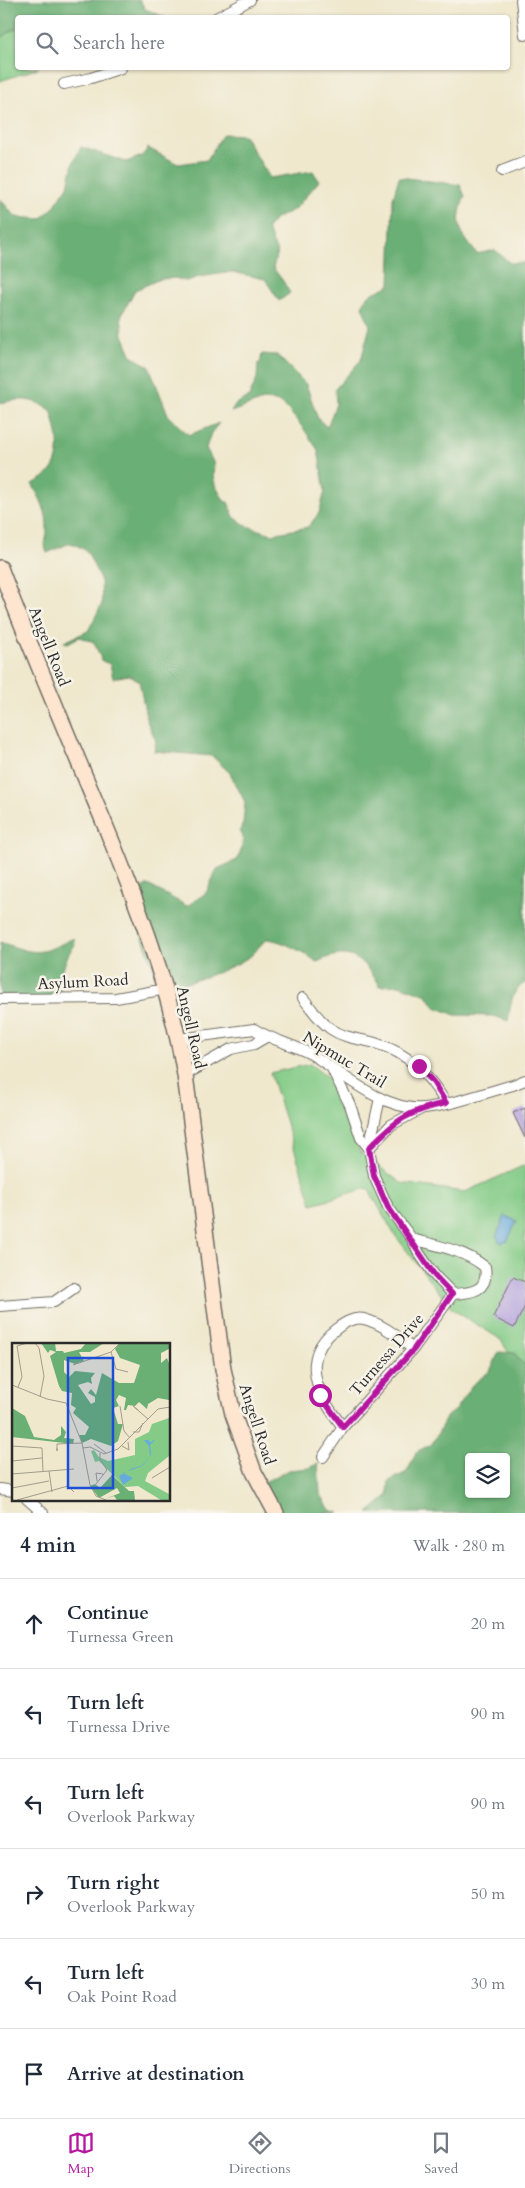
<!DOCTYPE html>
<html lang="en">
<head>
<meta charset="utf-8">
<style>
  body { margin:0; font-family:Cardo,serif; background:#f2f2f3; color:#1f2937 }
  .controls { position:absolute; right:15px; bottom:15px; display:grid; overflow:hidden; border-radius:5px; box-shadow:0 1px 4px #0004 }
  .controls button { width:45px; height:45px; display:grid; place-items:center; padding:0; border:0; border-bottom:1px solid #e0e1e3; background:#fff; color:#1f2937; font:25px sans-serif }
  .stop { position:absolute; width:15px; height:15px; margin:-11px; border:4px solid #b5179e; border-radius:50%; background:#fff }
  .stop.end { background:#b5179e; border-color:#fff; box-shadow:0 1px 5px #0008 }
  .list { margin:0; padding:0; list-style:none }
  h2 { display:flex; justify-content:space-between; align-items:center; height:65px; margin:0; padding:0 20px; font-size:21px }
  h2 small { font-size:16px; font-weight:400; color:#747a83 }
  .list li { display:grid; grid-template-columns:32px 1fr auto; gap:15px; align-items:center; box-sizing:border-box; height:90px; padding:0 20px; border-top:1px solid #e0e1e3 }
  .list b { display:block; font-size:19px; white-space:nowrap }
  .list p { margin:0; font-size:16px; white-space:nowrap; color:#747a83 }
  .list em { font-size:16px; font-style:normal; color:#747a83 }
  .icon { flex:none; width:28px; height:28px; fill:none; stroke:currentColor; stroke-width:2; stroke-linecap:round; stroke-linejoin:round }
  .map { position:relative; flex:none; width:525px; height:1513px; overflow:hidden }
  .search { position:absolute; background:#fff; box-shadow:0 1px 4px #0004; left:15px; right:15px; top:15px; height:55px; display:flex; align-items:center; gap:12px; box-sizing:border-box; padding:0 18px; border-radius:5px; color:#747a83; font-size:19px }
  .sheet { height:605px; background:#fff }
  nav { display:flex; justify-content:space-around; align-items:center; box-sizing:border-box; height:70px; border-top:1px solid #e0e1e3; background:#fff; font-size:14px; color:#747a83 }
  nav a { display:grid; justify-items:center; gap:2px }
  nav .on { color:#b5179e }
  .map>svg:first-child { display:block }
  .green { fill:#83cb87; stroke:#577b59 }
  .forest { fill:#6aaf74; stroke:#4a6d50; fill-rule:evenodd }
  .water { fill:#67aadc; stroke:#496a84 }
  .building { fill:#ae9bde }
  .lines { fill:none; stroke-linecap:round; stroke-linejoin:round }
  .street-casing { stroke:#706d64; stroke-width:12 }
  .secondary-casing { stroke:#706d64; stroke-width:18 }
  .street { stroke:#fff; stroke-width:10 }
  .secondary { stroke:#fde5d0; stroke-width:15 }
  .route { stroke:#b5179e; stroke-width:6 }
  .labels { text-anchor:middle; stroke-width:5; stroke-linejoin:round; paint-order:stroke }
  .street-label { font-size:16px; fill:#2b2b2b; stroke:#f7f3e8 }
  .inset-road { fill:none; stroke:#a19c8c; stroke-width:1 }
  .view { fill:#1d4ed8; fill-opacity:0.15; stroke:#1d4ed8; stroke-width:2.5 }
  .inset-edge { fill:none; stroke:#2b2b2b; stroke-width:2.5 }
</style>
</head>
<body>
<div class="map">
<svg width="525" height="1513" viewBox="0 0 525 1513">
  <rect width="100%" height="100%" fill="#f7f3e8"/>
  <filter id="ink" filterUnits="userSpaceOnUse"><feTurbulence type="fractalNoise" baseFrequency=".02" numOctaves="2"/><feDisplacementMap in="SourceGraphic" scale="10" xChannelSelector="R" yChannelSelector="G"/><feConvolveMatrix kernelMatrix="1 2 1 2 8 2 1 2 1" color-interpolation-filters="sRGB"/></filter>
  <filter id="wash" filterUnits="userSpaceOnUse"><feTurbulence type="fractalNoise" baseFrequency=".0096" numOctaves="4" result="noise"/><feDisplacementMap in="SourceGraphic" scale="20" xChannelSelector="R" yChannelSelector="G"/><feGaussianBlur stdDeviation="1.12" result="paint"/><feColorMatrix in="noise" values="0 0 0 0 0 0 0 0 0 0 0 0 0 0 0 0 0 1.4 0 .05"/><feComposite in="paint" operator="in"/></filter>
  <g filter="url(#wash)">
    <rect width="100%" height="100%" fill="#efe8cd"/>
    <g class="green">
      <path d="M17,29L18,68H39L0,81V39L12,30Z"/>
      <path d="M310,1064L336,1084L360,1152L401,1183L465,1192L525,1165V1378L500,1339L452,1309L394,1234L368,1188L312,1204L270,1073Z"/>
    </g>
    <g class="forest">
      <path d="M0,0H140L145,9L165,17L18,18L17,29L12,30L0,39Z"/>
      <path d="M223,134L244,135L270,178L313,171L319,181L295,209L275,219L267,229L277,252L273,268L283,281L290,293L279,301L265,279L232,272L199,277L186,281L175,278L160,279L135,290L121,316L123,335L131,354L136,359L149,366L169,417L189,435L219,423L211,433L206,448L214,464L213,475L215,485L225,502H228L234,517L247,526L272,534L308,527L319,513L325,491L318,450L304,429L285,406L276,401L263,400L231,412L236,404L249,397L257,378L258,363L260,364L262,354L277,355L306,384L318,419L327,427L336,404L335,389L361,360L370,326L362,306L369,295L390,285L393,198L399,177L460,185L465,196C454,224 460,233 477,254L495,250L510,263H525V983C510,991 511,1006 508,1021L494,1016L455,1015L435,1007L427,995L399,985L380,986C362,958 350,946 317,962C304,952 283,941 268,939C258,945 256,953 249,957C223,974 190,981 162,991L127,894L148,885L187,906L206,893L217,869L237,860C242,849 245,841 240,830L243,824L245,802L230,773L212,756L154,751L156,741L147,721L139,681L129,675L113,678L110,664L102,661L94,642L79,637L68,643L64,642L88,631L102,604L101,581L87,551L76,545L70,543L47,553C43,543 47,540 47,530C48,513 40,497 32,484C67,470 60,439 51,410C31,398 22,398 0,403V199L16,217L41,219L53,208L68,186L73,163L81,147L126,162L142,156L148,148L178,164L207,160Z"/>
      <path d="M74,938L75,945C61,961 62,979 61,999L0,1000V942C38,955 37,956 74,938Z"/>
      <path d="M499,1352L515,1353L519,1360L525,1365V1513H368L388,1496L389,1481L407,1472L416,1452L432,1444L447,1416L455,1410L472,1385L490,1371ZM469,1457H506V1494H469Z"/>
      <path d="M318,1463L320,1493L330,1510L340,1513H271L258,1485L289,1470L310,1468Z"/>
    </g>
    <path class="water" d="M505,1216L517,1221L507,1242L504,1241L503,1243L498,1241L499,1238L496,1237Z"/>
    <g id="blocks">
      <g class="building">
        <path d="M525,1108V1138L513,1113Z"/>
        <path d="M513,1277L525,1282V1306L514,1328L493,1317Z"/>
      </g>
    </g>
  </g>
  <g filter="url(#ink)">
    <use href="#blocks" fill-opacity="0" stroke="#706d64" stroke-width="1"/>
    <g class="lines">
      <g class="street-casing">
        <g id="street">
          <path d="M521,0L525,35"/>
          <path d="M216,18L250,0"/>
          <path d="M64,84L91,78L121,68"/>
          <path d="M502,171L525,162"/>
          <path d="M303,998C312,1009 319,1021 331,1029C344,1038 360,1039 375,1043C409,1053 428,1074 446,1103"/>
          <path d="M0,999L116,998L166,989"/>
          <path d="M179,1039L254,1029C274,1042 299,1045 319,1059C348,1078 386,1111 424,1108C453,1105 484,1093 513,1085L525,1080"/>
          <path d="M333,1071L350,1105L361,1138L369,1148L391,1125L423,1108"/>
          <path d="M185,1075L231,1049L254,1044L266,1037"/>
          <path d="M380,1098L369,1148L374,1176L388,1207L412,1239L419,1253L435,1276L453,1294C472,1293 489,1291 485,1267C464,1250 438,1246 412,1239"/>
          <path d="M0,1306L54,1302L74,1288"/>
          <path d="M343,1427C319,1397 297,1359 336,1329C344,1323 353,1317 364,1319C383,1324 398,1337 413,1349"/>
          <path d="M323,1457L343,1427L413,1349L453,1294"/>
          <path d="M0,1489L14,1491"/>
          <path d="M27,1499L43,1513"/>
        </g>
      </g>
      <g class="secondary-casing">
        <path id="secondary" d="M0,568C32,653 68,736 103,820C137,903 170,986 185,1075L223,1369L233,1414L254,1472L276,1513"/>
      </g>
      <use href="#street" class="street"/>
      <use href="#secondary" class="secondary"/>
    </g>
  </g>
  <g class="lines" filter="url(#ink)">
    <path class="route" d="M320,1395L343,1427L414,1349L452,1294L435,1276L388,1207L374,1176L369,1148C396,1120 408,1111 446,1103L433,1082L419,1066"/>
  </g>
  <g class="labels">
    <g class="street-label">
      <text transform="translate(50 646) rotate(68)" y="6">Angell Road</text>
      <text transform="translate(83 981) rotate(-3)" y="6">Asylum Road</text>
      <text transform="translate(192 1027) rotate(77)" y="6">Angell Road</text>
      <text transform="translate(345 1059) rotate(31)" y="6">Nipmuc Trail</text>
      <text transform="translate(386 1354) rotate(-49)" y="6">Turnessa Drive</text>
      <text transform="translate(258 1424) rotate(72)" y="6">Angell Road</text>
    </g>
  </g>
  <g transform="translate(12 1343)">
    <rect width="158" height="158" fill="#efe8cd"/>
    <path d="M157,75V113L136,130L133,138L157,151V157H149L126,143L113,144L87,118L83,119L79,108L82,107L87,114L96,118L123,112V96L137,89L140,81Z" fill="#83cb87"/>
    <path d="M29,0H43L44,8H51L52,10L69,6L74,0H92L78,9H67L72,18L63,21L52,17V29L57,34L63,28L83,30L79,35L80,41L76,39L66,42L79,61L83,59V54L76,50L79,46L84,52L90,30L107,40H122L128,22L108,15L103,6L108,0H157V6L149,10V20L155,15L157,20V57L146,55L136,61L135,66L127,59L123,63L116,62L114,67H112L114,55L107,52L104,57L107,63L101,65L106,81H111L106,98L99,103L79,96L70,100L67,92H73L77,84L61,70L64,65L59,62L60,50L50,48L47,43L38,13L44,9L38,7L36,10ZM0,65L13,73L22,94L42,97L49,92V83L54,89L52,95L62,96L61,101L0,94ZM100,132L117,148H122L123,157H105L102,153L93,156L108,150L105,145L87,155L78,143L83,141L88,145Z" fill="#6aaf74"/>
    <path d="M132,97H137L138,100L142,97H143L138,102L139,111L138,114L130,123L111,130L121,135L111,142L107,133L121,125L129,123L138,114L137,103Z" fill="#67aadc"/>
    <path class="inset-road" d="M23,0L27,5L32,33L28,54M99,9L104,26L116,29M61,22L99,9L108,0M0,42L35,56L54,60L70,100L78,142L84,153L94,157M6,44L10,34L5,3L15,0M108,63L112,88L118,95M126,67L121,63L136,76M121,89H127L131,80M82,101L94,110M0,103L30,105L31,128M110,103L117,107L116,99M45,105V108V101L70,100M71,105L78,104L92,111L106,106L146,66L158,64M88,110V116L95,127M0,118L30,115M37,128L40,149M0,131L62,126M140,135L158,124M85,138L84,130L91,131M84,141L95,127M0,145L37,138M5,157L56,143L62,149"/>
    <path class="view" d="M56,15H101V145H56Z"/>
    <rect width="158" height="158" class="inset-edge"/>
  </g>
</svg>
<div class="controls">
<button><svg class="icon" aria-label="layers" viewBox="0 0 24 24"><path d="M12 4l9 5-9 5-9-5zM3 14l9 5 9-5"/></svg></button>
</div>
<div class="stop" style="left:320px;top:1395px"></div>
<div class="stop end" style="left:419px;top:1066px"></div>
<div class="search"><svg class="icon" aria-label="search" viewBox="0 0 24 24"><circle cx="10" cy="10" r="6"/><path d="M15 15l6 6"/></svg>Search here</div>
</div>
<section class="sheet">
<h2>4 min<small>Walk · 280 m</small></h2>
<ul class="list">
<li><svg class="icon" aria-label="ahead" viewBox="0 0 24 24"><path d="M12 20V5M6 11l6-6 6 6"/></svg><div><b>Continue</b><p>Turnessa Green</p></div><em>20 m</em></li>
<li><svg class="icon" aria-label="left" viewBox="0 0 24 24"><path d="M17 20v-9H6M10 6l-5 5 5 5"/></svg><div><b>Turn left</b><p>Turnessa Drive</p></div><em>90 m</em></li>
<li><svg class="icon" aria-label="left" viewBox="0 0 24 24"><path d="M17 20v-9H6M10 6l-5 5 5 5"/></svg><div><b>Turn left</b><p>Overlook Parkway</p></div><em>90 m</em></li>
<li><svg class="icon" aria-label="right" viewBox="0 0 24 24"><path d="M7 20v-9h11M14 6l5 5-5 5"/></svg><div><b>Turn right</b><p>Overlook Parkway</p></div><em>50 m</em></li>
<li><svg class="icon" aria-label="left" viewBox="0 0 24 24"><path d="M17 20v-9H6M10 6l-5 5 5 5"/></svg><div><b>Turn left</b><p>Oak Point Road</p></div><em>30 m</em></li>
<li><svg class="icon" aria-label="arrive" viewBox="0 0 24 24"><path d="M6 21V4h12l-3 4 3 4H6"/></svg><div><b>Arrive at destination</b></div></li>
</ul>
</section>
<nav>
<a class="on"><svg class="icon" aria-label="map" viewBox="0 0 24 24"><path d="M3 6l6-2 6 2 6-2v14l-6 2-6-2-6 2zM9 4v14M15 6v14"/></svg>Map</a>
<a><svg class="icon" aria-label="directions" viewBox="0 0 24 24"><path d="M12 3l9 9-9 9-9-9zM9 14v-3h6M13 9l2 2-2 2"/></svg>Directions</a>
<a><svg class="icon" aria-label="saved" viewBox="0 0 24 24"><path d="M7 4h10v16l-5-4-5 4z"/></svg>Saved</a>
</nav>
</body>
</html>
